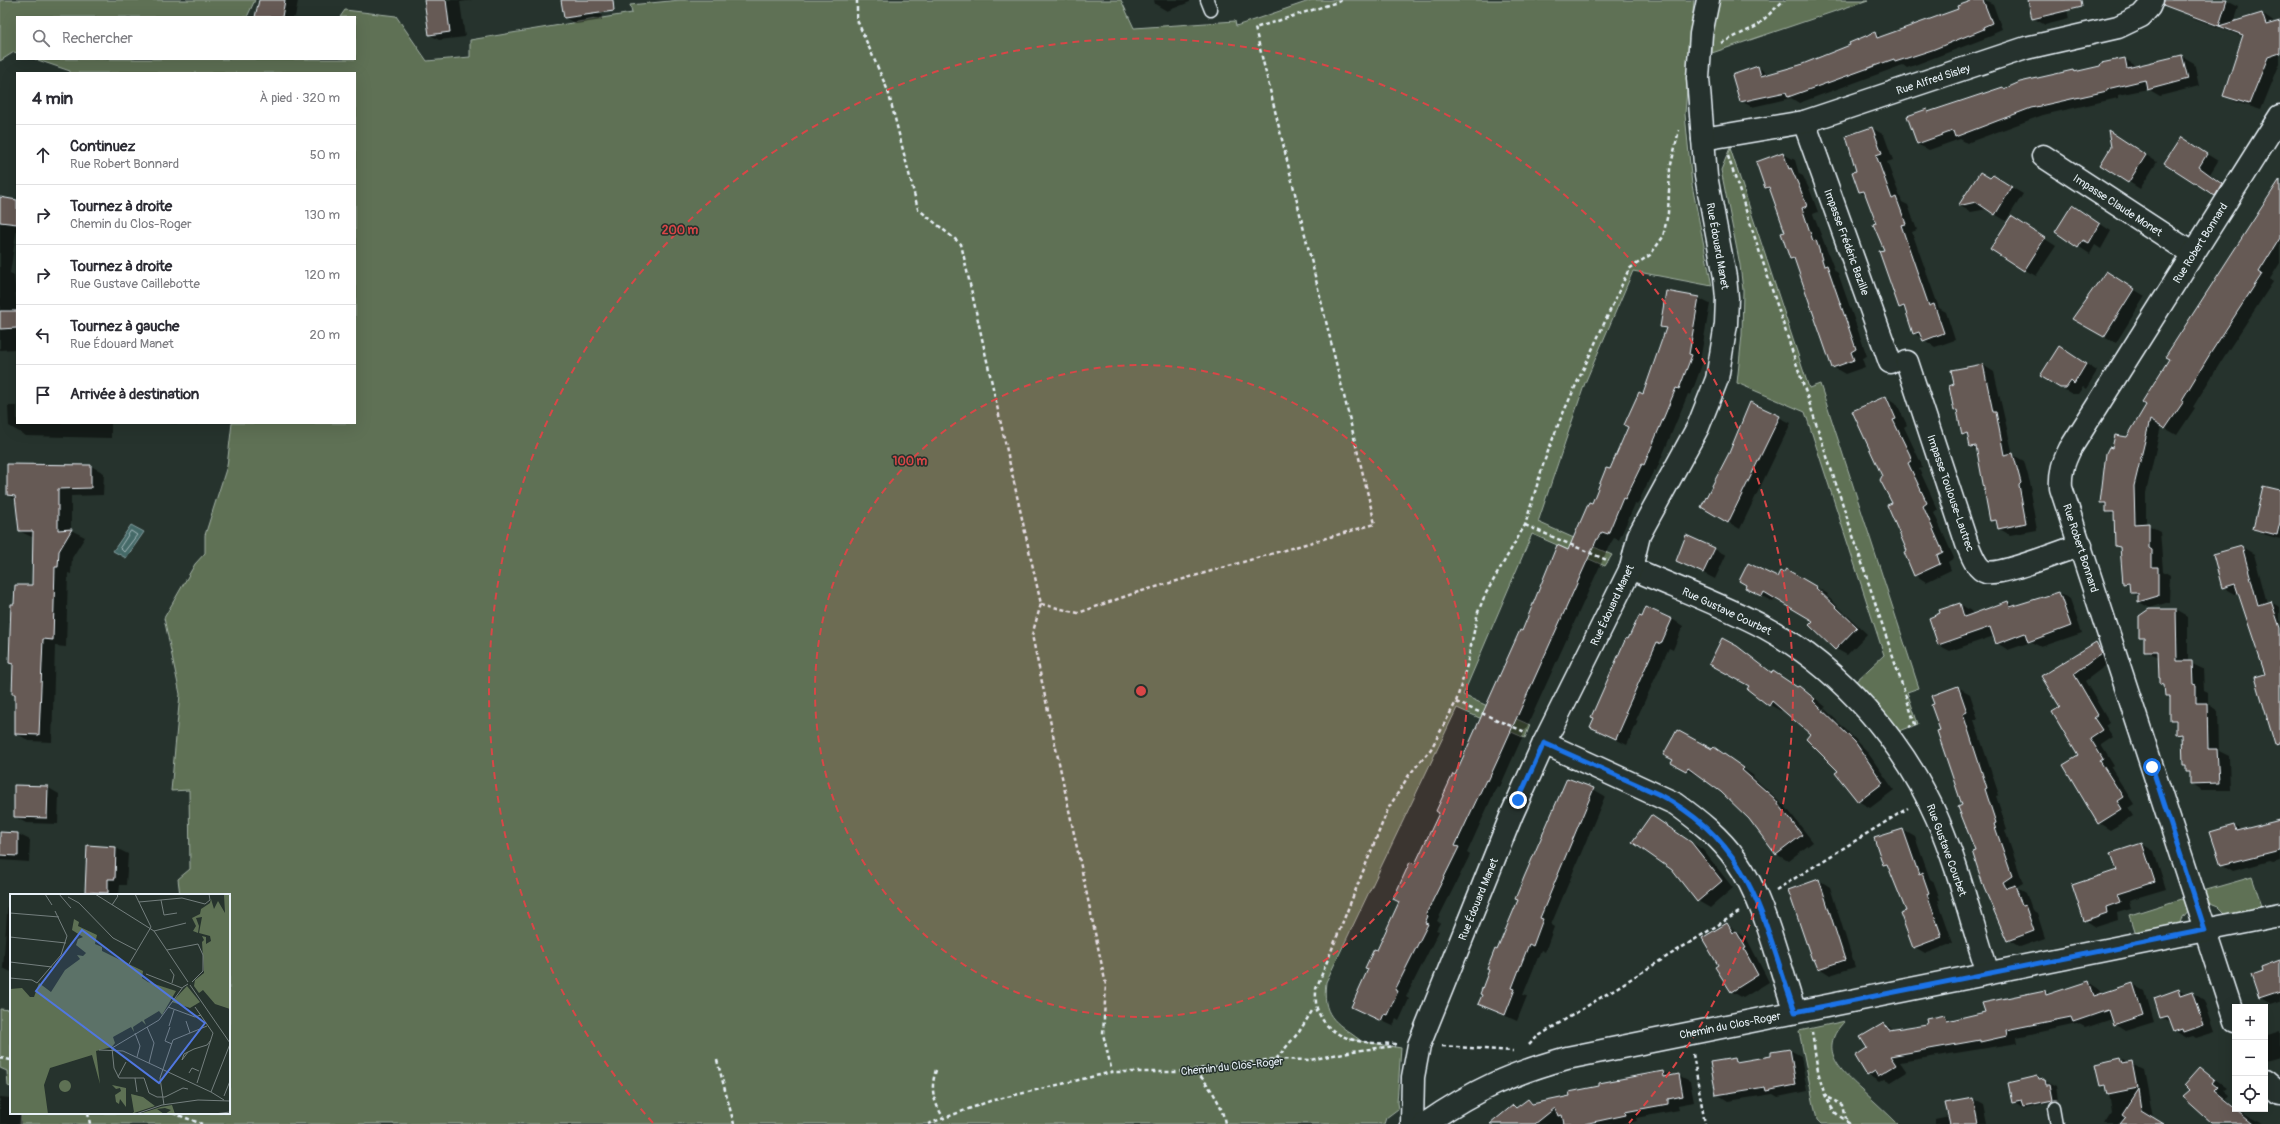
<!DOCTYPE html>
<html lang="fr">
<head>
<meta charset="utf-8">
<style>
  body { margin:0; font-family:Pangolin,sans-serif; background:#f2f2f3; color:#2b2b33 }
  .controls { position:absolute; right:12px; bottom:12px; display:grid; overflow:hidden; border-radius:0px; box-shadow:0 4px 16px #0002 }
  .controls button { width:36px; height:36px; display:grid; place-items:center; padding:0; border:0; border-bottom:1px solid #e1e1e2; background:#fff; color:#2b2b33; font:20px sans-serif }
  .stop { position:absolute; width:12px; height:12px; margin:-9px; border:3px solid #1a73e8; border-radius:50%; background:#fff }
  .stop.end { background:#1a73e8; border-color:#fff; box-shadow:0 1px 4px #0008 }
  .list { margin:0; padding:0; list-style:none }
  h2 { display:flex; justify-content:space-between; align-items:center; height:52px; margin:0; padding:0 16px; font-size:17px }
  h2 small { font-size:13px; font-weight:400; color:#7c7c81 }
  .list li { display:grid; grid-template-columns:26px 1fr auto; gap:12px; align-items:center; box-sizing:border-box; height:60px; padding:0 16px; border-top:1px solid #e1e1e2 }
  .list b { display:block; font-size:15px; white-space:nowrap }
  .list p { margin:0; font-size:13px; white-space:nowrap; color:#7c7c81 }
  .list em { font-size:13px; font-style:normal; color:#7c7c81 }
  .icon { flex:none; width:22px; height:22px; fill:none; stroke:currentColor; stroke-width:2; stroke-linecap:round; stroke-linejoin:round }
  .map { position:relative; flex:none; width:2280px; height:1124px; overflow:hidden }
  .search { position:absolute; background:#fff; box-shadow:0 4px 16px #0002; left:16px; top:16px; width:340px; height:44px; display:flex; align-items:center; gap:10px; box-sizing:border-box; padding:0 14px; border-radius:0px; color:#7c7c81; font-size:15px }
  .panel { position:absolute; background:#fff; box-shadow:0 4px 16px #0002; left:16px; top:72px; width:340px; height:352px; border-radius:0px }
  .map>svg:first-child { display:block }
  .green { fill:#5e7154; stroke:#a3b1a6 }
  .water { fill:#456a68; stroke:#86a0a2 }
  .shadow { fill:#0007 }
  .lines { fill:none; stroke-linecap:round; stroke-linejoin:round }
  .shore { stroke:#a7bbbe; stroke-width:1 }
  .building { fill:#665a54; stroke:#e8f1f8 }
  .service-casing { stroke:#e8f1f8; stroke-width:15 }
  .minor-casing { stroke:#e8f1f8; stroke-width:25 }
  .path { stroke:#e8f1f8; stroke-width:2.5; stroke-dasharray:4 3; stroke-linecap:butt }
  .service { stroke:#26332d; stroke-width:12 }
  .minor { stroke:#26332d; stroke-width:22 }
  .route { stroke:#1a73e8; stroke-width:5 }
  .ring { fill:none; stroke:#d94647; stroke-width:2; stroke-dasharray:7 5 }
  .labels { text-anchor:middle; stroke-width:3; stroke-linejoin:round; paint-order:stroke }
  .street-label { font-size:11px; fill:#e8f1f8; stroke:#26332d }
  .inset-road { fill:none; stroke:#747f7e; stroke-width:1 }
  .view { fill:#5077e0; fill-opacity:0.15; stroke:#5077e0; stroke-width:2 }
  .inset-edge { fill:none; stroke:#e8f1f8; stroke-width:2 }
  .centre { fill:#d94647; stroke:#26332d; stroke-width:2 }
  .ring-label { font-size:12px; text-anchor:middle; font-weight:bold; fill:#d94647; stroke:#26332d; stroke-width:3; stroke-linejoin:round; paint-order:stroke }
</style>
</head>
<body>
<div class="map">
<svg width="2280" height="1124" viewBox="0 0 2280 1124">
  <rect width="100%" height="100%" fill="#26332d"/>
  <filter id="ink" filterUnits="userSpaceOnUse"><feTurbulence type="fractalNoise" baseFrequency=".025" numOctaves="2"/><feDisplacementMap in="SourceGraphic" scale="8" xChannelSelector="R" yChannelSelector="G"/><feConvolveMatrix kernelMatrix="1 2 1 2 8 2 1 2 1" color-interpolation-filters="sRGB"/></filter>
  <g filter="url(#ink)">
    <g class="green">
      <path d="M0,0H255L247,17H17V53L14,52L0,61Z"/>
      <path d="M680,0H1121L1134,28L1235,21L1236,26L1312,0H1694L1685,114L1692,185L1712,286L1633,271L1585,383L1538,522L1612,555L1605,566L1532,534L1463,695L1530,725L1525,738L1457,708L1326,982C1322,1016 1334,1021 1360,1040H1354L1401,1048L1397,1103L1398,1109L1386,1118L1384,1124H20L21,1113H229V895H180L178,879L190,869L189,790L171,791L180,694L164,618L195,564L205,553V535L227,466L232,423H355V73H70V71L35,59H355V17H340L345,10L396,16L427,61L470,57V40L632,13L630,5Z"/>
      <path d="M1719,0H1868L1712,53L1713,26Z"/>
      <path d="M1730,148L1809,388L1820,384L1919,688L1907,692L1918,724L1897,732L1854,683L1884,655L1805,412L1737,383L1742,335L1743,290L1740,265L1721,170Z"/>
      <path d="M2252,877L2263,909L2228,917L2218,907L2208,903L2203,891Z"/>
      <path d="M2181,899L2187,901L2189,909L2182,917L2179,926L2136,934L2130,915Z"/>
      <path d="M0,1009L11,1010V1087L8,1086L7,1071L0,1068Z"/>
      <path d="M1845,1021C1817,1049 1839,1069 1862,1090C1874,1101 1886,1112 1898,1124H1821L1817,1120L1799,1031Z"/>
    </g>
    <path class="water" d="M131,525L144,532L126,558L113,551Z"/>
    <g class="shadow">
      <path d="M260,0H296L298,1L295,17H259Z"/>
      <path d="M428,0H472L460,2L465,37L439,40L429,34Z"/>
      <path d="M562,0H604L601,10L602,20L576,24L564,17Z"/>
      <path d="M1154,0H1190V2L1167,11L1155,4Z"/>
      <path d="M1977,0H1985L1993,4L2002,29L1993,33L1994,35L1907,68L1903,65L1799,103L1791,98L1752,107L1741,101L1758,67L1769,75L1800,66L1851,46L1875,33L1882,37L1959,9Z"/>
      <path d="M2029,0H2065L2069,19L2045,25L2033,18Z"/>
      <path d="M2185,0L2227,1L2239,7L2234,23L2262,14L2275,23L2280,24V63L2261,110L2236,102L2224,95L2244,37L2193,18L2181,11Z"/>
      <path d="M2182,56L2194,63L2199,86L2160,96L2148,89L2118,95V98L2043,115L1967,143L1960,139L1929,150L1917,144L1926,110L1930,112L2003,88L2006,90L2125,59L2136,66Z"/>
      <path d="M1872,128L1884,135L1893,160L1887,162L1902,202L1908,205L1917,230L1912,232L1939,308L1946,312L1955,340L1935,347L1914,333L1907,311L1900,307L1877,224L1867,196L1860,192L1857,172Z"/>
      <path d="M2120,138L2157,162L2140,189L2101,164Z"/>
      <path d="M2181,138L2218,161L2210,174L2234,191L2227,202L2215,195Z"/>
      <path d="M1783,154L1795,160L1799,174L1803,176L1811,193L1818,212L1813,214L1835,271L1838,273L1867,356L1862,358L1865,367L1845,374L1833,367L1796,261L1791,259L1786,232L1771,191L1766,188Z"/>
      <path d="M1981,173L1991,179L1993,176L2023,194L2006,221L1987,209L1971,212L1960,206Z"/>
      <path d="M2280,181V263L2270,279L2273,282L2222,360L2193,407L2195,408L2177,435L2161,426L2146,493V524L2160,531L2163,571L2170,575L2169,602L2150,608L2139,602V597L2131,592V587L2124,583L2122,548L2116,545V516L2107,512V507L2101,503L2113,449L2127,439L2148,405L2170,359L2167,356Z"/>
      <path d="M0,199L17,201V228L10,273L14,275L17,312L16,349L0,350Z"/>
      <path d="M2084,213L2111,231L2101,249L2095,245L2090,254L2056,232Z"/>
      <path d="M2022,224L2056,246L2036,276L2025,270Z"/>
      <path d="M2117,279L2145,296L2116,343L2073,318Z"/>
      <path d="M1698,298L1710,304L1700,361L1703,362L1691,395L1688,394L1656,471L1654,470L1637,505L1635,504L1619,540L1614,538L1609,546L1511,762L1500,787L1497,786L1467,853L1470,855L1437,921L1440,923L1436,930L1439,931L1406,997L1409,999L1399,1021L1396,1019L1393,1026L1352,1007L1455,776L1522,632L1568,551L1610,471L1644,395L1667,330L1661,326Z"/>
      <path d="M2071,354L2097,371L2086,389L2083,387L2078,394H2072L2060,387Z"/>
      <path d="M1983,365L1994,372L2013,455L2024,461L2032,490L2030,492L2037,530L2010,535L1998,528V524L1991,520L1978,450L1971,447L1969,438L1963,434L1959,413L1955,410V385Z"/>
      <path d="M1886,397L1897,404L1907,425L1904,427L1921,463L1922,468L1919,469L1938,510L1934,513L1954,558L1948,562L1951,570L1926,582L1915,575L1883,476Z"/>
      <path d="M1751,404L1791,423L1740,529L1702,507L1730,453Z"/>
      <path d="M8,406H17V423H111V438L26,436L9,426Z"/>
      <path d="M167,423H197V425Z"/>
      <path d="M8,465L91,466L104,473L103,495L71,496V530L85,537L72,558L71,574L68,573L66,647L55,646L52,742L29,741L16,733V695L13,693L14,665L10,663L15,605L33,586L34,538L19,531L16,500L8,495Z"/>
      <path d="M2280,491V539L2266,535L2254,529Z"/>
      <path d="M2242,547L2254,554L2267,603L2270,602L2280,607V724L2267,675L2239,593L2235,594L2223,587Z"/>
      <path d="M1714,549L1726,555L1715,579L1678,560Z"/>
      <path d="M1786,570L1828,594L1827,596L1867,634L1847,655L1836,649L1815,621L1776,597L1773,602L1758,594L1747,585L1778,578Z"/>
      <path d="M2059,593L2070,599L2082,633L2041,647L2031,642L2008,650L1997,643L1994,636L1950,651L1938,645L1960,604L1971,611L1973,615L2008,602L2016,606Z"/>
      <path d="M2149,610H2176L2188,617V662L2203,669L2204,691L2208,693V704L2218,711L2219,751L2229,756L2230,790H2202L2191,783L2183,737L2177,734V723L2171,719V699L2166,696L2165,686L2161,683L2159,657L2145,651V639L2140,636Z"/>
      <path d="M1672,619L1683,626L1673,650L1669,648L1636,720L1638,721L1627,745L1591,727L1598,702L1629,640Z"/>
      <path d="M2096,643L2107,650L2113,660L2085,681L2109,722L2105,725L2113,737L2101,745L2114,766L2111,768L2134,804L2128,808L2133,816L2110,830L2099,823L2080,756L2062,707L2042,677Z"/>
      <path d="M1736,647L1773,673L1810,694L1826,707L1824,708L1866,750L1894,790L1870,808L1858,801L1812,734L1783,709L1781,711L1770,705L1751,686Z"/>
      <path d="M1958,687L1970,694L1978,719L1974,720L1999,795L1996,796L2007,829L2005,830L2023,883L2016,887L2026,893L2032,910L2037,913L2045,938L2020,947L2008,940L2003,931L1985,888L1941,731Z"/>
      <path d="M1714,748L1754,776L1753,777L1785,806L1813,842L1788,861L1776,854L1750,818L1717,788L1699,775L1698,776L1684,769Z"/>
      <path d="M47,787L59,794L58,824L26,823L15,817Z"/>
      <path d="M1593,789L1605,796L1551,925L1554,927L1545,952L1541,950L1523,995L1527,996L1517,1021L1479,1004L1497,951Z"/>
      <path d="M2280,821V860L2273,862L2270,861L2233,871L2221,864L2234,826L2243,831Z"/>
      <path d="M1663,823L1703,850L1733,888L1710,908L1698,901Z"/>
      <path d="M1903,830L1915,837L1930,879L1933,881L1940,900H1938L1953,943L1925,954L1913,947L1907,912L1889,868L1884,864Z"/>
      <path d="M0,833L18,834L30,840L29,862L0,860Z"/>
      <path d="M2142,844L2154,851L2166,889L2129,900L2131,909L2117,913L2118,920L2096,927L2085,920L2118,870Z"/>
      <path d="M116,848L128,854L126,885H120L119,895H92L86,892Z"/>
      <path d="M1819,880L1830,887L1855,967L1830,975L1819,968L1816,962L1813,960L1789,891Z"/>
      <path d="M8,900H11V972L3,968Z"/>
      <path d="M1727,924L1747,939L1769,982L1743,998L1731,991Z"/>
      <path d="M2280,962V1002L2271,1005L2259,998L2263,972Z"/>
      <path d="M2089,982L2100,989L2102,994L2133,984L2145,991L2154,1022L2125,1031L2114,1024L2112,1019L2085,1028L2077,1024L2017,1037L2018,1043L1900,1062L1907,1072L1891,1082L1885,1079L1879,1082L1868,1075V1048L1884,1024L1895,1030L1928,1025L1945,1016L1953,1021L1986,1013L2045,991L2051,995Z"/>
      <path d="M2179,990L2188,995L2193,993L2204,1000L2215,1032L2196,1038L2193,1036L2187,1038L2175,1031L2172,1024L2161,1017Z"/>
      <path d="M2280,1031V1056L2265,1060V1036Z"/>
      <path d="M1790,1050L1801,1056L1807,1091L1778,1097L1773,1094L1728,1101L1717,1094L1735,1059L1740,1062L1772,1057Z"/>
      <path d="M2121,1059L2144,1070L2153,1118L2163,1124H2104L2111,1113L2107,1087L2101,1084Z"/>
      <path d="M2200,1068L2226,1087L2222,1090L2227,1094L2224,1098L2235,1109L2263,1124H2214L2190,1090Z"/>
      <path d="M1663,1072L1670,1076L1678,1075L1690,1081L1694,1102L1678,1105L1679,1110L1636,1118L1637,1121L1624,1124H1490L1517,1109L1528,1100L1536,1105Z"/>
      <path d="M2038,1077L2056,1086L2058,1100L2024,1108L2013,1101Z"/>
      <path d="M0,1097L11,1098V1113H21V1124H0Z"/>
      <path d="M1973,1099L1984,1105L1988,1124H1935V1119L1949,1116Z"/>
    </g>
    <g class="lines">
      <path class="shore" d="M131,531L137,535L124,552L120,548Z"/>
    </g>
    <g class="building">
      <path d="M259,0H285L282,17H255Z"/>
      <path d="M424,0H446L450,32L429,35Z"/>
      <path d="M561,0H613L614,11L564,18Z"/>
      <path d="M1974,0H1983L1992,23L1983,27L1984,29L1932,50L1895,62L1894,59L1788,97L1786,92L1740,102L1732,75L1758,66L1761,76L1800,65L1850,45L1849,43L1875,32L1877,38L1958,9L1957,6Z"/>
      <path d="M2028,0H2081L2082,7L2032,19Z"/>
      <path d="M2164,0H2227L2219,26L2163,5Z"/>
      <path d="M2262,13L2266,25L2280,21V53L2268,57L2249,104L2223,96L2243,35L2219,26Z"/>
      <path d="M2182,55L2188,79L2147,90L2145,80L2107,89V91L2031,108L1955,137L1953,131L1917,144L1907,116L1927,109L1928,112L2003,87L2004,89L2020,82L2073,70L2074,72L2100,66L2101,63L2125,58L2127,68Z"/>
      <path d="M1872,127L1882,153L1876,155L1892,199L1896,197L1906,224L1901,225L1929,306L1934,304L1944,333L1923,341L1919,332L1913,334L1904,306L1899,308L1879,251L1884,250L1873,224L1876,223L1864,191L1859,192L1852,172L1856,171L1846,136Z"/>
      <path d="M2108,130L2146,155L2128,183L2100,165L2111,147Z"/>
      <path d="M2181,137L2207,154L2199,167L2222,184L2215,196L2164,163Z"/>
      <path d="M1783,152L1789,169L1791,168L1799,186L1807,206L1802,208L1813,241L1816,240L1824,266L1827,265L1856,349L1851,352L1854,360L1832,368L1794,258L1790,259L1781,233L1785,232L1769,187L1765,188L1756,162Z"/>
      <path d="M1980,172L1990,178L1993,175L2012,187L1995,215L1976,202L1958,206Z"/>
      <path d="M2280,179V238L2259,272L2262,274L2210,354L2182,400L2184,401L2165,429L2150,420L2134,486L2135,524L2149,523V548L2152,550V567H2158V596L2138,602V593H2130L2129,583L2123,584L2120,547L2115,546L2114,512H2106V503H2100L2106,453L2109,447L2112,448L2115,435L2127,437L2146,405L2142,402L2169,359L2165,357Z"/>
      <path d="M0,197L17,200V224L0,222Z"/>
      <path d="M2072,205L2100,224L2089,243L2083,240L2078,248L2055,232Z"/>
      <path d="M2011,216L2045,238L2024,271L1990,249Z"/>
      <path d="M2106,271L2134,289L2104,337L2072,319Z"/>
      <path d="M1666,291L1699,297L1689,354L1692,355L1679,389L1676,388L1644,465L1642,464L1625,499L1623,498L1608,534L1602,532L1597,539L1500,755L1488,781L1486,780L1455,846L1459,847L1426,914L1428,916L1425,923L1428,924L1395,990L1398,991L1387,1015L1384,1014L1381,1021L1351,1007L1368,969L1365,968L1374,949L1377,950L1399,902L1393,899L1410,862L1415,864L1439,813L1436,811L1453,774L1455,775L1520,630L1522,631L1557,545L1568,550L1589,502L1592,503L1606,468L1610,469L1628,427L1624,425L1639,392L1643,394L1666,328L1660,327Z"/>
      <path d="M0,311H17V328L0,329Z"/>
      <path d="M2059,346L2086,364L2074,384L2071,381L2066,388H2060L2040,376Z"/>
      <path d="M1983,364L1993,412H1996L2004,455L2013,453L2021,483L2019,485L2026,523L1998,529L1996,520L1990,521L1976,446L1970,447L1967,433L1962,435L1957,410L1954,411L1949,386L1954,384L1951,370Z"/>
      <path d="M1886,396L1896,419L1893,420L1910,455L1911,461L1908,463L1927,503L1923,506L1943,552L1937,555L1940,564L1914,576L1904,552L1907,551L1887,505L1892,503L1880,480L1882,476L1852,411Z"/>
      <path d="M1750,402L1780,416L1728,523L1701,507L1729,453Z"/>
      <path d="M7,464L91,465V488L58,489V530L72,529L59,551L58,567H55L53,640L43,639L39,735L15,734V694H12L13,664L9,663L11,604H14L15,585H32L33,531H19L15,496L7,495Z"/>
      <path d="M2263,486L2280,490V522L2277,535L2253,529Z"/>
      <path d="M1686,535L1715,548L1703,573L1676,561Z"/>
      <path d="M2242,546L2258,605L2271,601L2280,628V744L2275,745L2255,677L2265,674L2235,584L2222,588L2213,554Z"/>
      <path d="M1748,563L1777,577L1780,571L1783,573L1786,569L1817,587L1816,588L1857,627L1835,650L1809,625L1813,621L1764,592L1762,596L1745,588L1746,585L1739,581Z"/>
      <path d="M2059,592L2071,626L2028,642L2025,633L1996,644L1990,627L1938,645L1929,618L1940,613L1939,610L1960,603L1964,617L2008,601L2010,607Z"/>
      <path d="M1646,607L1672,619L1661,644L1657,642L1625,713L1627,714L1616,739L1590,727L1594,718L1591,717L1626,638L1628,639L1639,616L1642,617Z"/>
      <path d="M2149,609H2176L2177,661H2192L2193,684L2196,685V703H2207L2208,749H2217L2219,783L2190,784V772H2186V765H2183L2182,734L2176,735V720H2170V696H2165L2164,685L2160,684V678H2159L2158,651H2144V637H2139V616Z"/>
      <path d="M1722,638L1737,646L1772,673L1773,671L1797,687L1799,686L1815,699L1813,701L1855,742L1883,783L1858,802L1835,773L1838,771L1806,739L1810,734L1772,701L1769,706L1747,689L1749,686L1709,664Z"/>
      <path d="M2096,642L2102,653L2074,674L2098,715L2094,718L2102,730L2090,738L2103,759L2100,761L2123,797L2117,801L2122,809L2098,824L2063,765L2078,756L2052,712L2060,707L2041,676Z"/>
      <path d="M1958,686L1967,712L1963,714L1987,788L1985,789L1996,823L1994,824L2012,876L2003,882L2006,888L2015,885L2022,906L2025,905L2034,931L2007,941L1984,888L1972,851L1975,850L1958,807L1962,805L1937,731L1940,730L1931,705L1934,704L1931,696Z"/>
      <path d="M1677,730L1712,749L1714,747L1744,768L1742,770L1774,798L1802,835L1776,855L1749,819L1721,792L1688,768L1686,771L1671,763L1673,760L1663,755Z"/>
      <path d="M1567,778L1594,788L1540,918L1543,919L1533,946L1529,944L1512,988L1515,989L1505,1015L1478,1004L1482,995L1480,994L1489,970L1487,969L1495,949L1497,950L1518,900L1515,899L1525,875Z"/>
      <path d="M14,785L48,786L47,818L14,817Z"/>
      <path d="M1651,815L1691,842L1722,881L1697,902L1672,870L1632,842Z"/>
      <path d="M2280,820V850L2221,865L2210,832L2234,825L2236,831Z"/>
      <path d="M1903,829L1919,875L1922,873L1929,893L1927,894L1942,937L1913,948L1900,913L1906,911L1887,864L1883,865L1874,838Z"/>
      <path d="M0,832L18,833V856L0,855Z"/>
      <path d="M2142,843L2155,882L2117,894L2120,902L2106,907L2107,913L2084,921L2072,885L2117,870L2111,853Z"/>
      <path d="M87,845L116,847L115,879H108V893L85,892Z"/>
      <path d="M1819,879L1845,960L1818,969L1814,959L1812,960L1788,890Z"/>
      <path d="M1727,923L1733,933L1736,931L1746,948L1744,949L1758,975L1731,992L1715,967L1718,965L1702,938Z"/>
      <path d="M2280,960V992L2259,999L2251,975L2262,971L2261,967Z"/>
      <path d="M2089,981L2094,996L2133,983L2143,1015L2113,1025L2108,1010L2073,1022L2071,1017L2006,1030L2007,1036L1980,1042V1040L1890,1056L1896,1065L1878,1076L1875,1071L1867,1076L1855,1056L1867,1048L1860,1037L1884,1023L1889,1030L1927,1024L1926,1019L1945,1015L1947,1021L1985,1012L1982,1003L2045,990L2046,995Z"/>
      <path d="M2179,989L2181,996L2193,992L2204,1025L2184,1032L2183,1029L2174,1032L2168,1016L2160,1018L2154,998Z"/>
      <path d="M1790,1049L1796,1085L1766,1091L1765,1087L1716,1095L1710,1062L1735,1058L1736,1062L1771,1056V1052Z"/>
      <path d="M2121,1058L2123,1064L2132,1062L2137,1088L2107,1094L2105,1084L2100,1085L2095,1064Z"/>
      <path d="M2200,1067L2215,1079L2212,1083L2217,1087L2213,1091L2253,1124H2213L2182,1096L2189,1090L2184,1085Z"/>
      <path d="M1663,1071L1664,1077L1679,1074L1683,1096L1668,1099V1104L1625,1112L1626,1115L1584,1124H1564L1562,1115L1558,1116L1555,1108L1535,1124H1490L1513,1105L1516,1108L1528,1099L1532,1104L1570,1096L1569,1092L1599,1086V1083Z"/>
      <path d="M2038,1076L2039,1079L2044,1078L2045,1084H2049L2052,1100L2023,1106L2021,1100L2012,1102L2008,1083Z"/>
      <path d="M2138,1089L2141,1110L2164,1124H2120L2125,1118L2121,1115Z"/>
      <path d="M1973,1098L1978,1124H1950L1945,1103Z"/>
    </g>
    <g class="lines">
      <g class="service-casing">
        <g id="service">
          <path d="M1207,0L1211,10"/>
          <path d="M2055,1107L2058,1124"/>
        </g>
      </g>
      <g class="minor-casing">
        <g id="minor">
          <path d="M1804,122L1890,362"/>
          <path d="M1703,139L1804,122L2026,48L2118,27L2141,16L2149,7L2152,0"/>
          <path d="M2043,156L2193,254"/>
          <path d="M1907,362L1967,544C1971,553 1976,569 1986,572C2001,576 2062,551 2081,545"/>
          <path d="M1631,568C1676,588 1723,605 1766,628C1841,669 1903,741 1937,818C1959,868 1971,922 1988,973"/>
          <path d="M1544,743L1676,804C1698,820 1720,837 1736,860C1766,902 1778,963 1795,1012"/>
          <path d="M2235,1021L2061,488C2060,473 2063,463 2070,449L2280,116"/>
          <path d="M2265,1081L2280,1094"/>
          <path d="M1412,1124L1413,1077L1419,1045L1512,814L1544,743L1631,568L1639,535L1698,427L1717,379L1726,324L1727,298L1725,277L1706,176L1698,78L1701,34L1708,0"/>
          <path d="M1425,1124C1474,1090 1510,1074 1567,1058L2280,915"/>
        </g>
      </g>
      <g class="path">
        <path d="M857,0V20L888,91L918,209L961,244L1041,604L1032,635L1106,985L1103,1034L1112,1072"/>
        <path d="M1721,43L1757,26L1784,0"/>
        <path d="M1728,156L1915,724L1909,727"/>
        <path d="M1525,525L1609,561"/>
        <path d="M1041,604L1078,613L1135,593L1375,524L1255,28L1344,0"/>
        <path d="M1456,702L1525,732"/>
        <path d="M1776,890L1908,808"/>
        <path d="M1812,1032C1816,1057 1818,1089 1834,1111C1839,1117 1846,1120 1852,1124"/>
        <path d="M1396,1044C1367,1043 1331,1043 1318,1011C1315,1005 1316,995 1316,989L1388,809L1409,775L1431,749L1456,702L1467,665L1478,612L1485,595L1525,525L1544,462L1560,420L1629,269L1650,255L1663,237L1668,213L1670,169L1679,130"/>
        <path d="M1529,1045L1537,1037L1739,912"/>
        <path d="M1442,1046L1513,1051"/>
        <path d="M1693,1054L1705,1124"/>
        <path d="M0,1058L11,1060"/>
        <path d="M1276,1059L1299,1032L1312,1011L1317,1010"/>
        <path d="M717,1060L734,1124"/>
        <path d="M936,1070C930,1089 933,1100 943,1117"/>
        <path d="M1196,1071C1210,1087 1222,1103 1225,1124"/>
        <path d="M1828,1098L1843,1105L1846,1119"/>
        <path d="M88,1113L90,1124"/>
        <path d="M173,1113L202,1124"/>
        <path d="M928,1124L990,1101L1112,1072H1176L1275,1059L1310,1060L1353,1051L1395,1046"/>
      </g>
      <use href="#service" class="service"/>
      <use href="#minor" class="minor"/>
    </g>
  </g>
  <g class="lines" filter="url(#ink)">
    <path class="route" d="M1518,800L1544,743L1658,794C1754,844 1762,919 1795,1012L2205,930L2152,767"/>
  </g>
  <circle cx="1141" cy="691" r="326" fill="#d94647" fill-opacity=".12"/>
  <g class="ring">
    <circle cx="1141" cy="691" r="326"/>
    <path d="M653 1123A652 652 0 1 1 1629 1123"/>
  </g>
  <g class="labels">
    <g class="street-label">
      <text transform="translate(1933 79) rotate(-18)" y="4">Rue Alfred Sisley</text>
      <text transform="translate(2118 205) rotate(33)" y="4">Impasse Claude Monet</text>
      <text transform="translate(1847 242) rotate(70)" y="4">Impasse Frédéric Bazille</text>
      <text transform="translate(2200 243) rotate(-58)" y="4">Rue Robert Bonnard</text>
      <text transform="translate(1718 246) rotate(80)" y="4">Rue Édouard Manet</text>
      <text transform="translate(1951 493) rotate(71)" y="4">Impasse Toulouse-Lautrec</text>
      <text transform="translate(2081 548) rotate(72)" y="4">Rue Robert Bonnard</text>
      <text transform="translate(1612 605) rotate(-65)" y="4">Rue Édouard Manet</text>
      <text transform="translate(1727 611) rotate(25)" y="4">Rue Gustave Courbet</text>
      <text transform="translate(1947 850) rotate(70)" y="4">Rue Gustave Courbet</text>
      <text transform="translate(1478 899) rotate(-68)" y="4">Rue Édouard Manet</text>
      <text transform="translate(1730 1025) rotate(-11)" y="4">Chemin du Clos-Roger</text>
      <text transform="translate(1232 1066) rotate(-6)" y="4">Chemin du Clos-Roger</text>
    </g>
  </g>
  <g transform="translate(10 894)">
    <rect width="220" height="220" fill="#26332d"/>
    <path d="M220,0V115L205,110L193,96L189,99L184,92L185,86L194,79L192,48L194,46L192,42L196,43V50L201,47L200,42L189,39L192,23L186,24L189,32L188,39L183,37L186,32L182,24L190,20L191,15L200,9L201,5L204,15L208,7L215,19L214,1ZM64,25L69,28L68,32L87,41L85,50L92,53V57L133,77L132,84L138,88L166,97L152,121L149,117L134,126L136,131L132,127L123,133L124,138L121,133L103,143L105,149L102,153L86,157L90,190L82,161L40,174L34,191L38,220H0V95L12,94L20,103H24L29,89L41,98L55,76L70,65L67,61L73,62L76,59L66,51L68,45L73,43L62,36ZM177,92L190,108L180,114L162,108ZM49 192a6 6 0 1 1 12 0a6 6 0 1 1-12 0ZM102,191L116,194V213L110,205L109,210L106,208L105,201L111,197L110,194L106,195ZM121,200L133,203L145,212L121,220L124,218ZM162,211L165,220H155L161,216L155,214L147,215L154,220H129L151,213Z" fill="#5e7154"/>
    <path class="inset-road" d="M35,0L42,11M49,0L61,14M85,0L144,37L178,88M58,3L69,9L103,44L126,56M151,6L154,21L167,19M129,8L172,4L195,10L200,6L199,0M102,11L108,2L106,0M0,19L49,23M144,37L176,29M0,43L56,49M157,56L188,50L193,61V77L182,88M0,68L42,73M119,70L141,33L125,0M160,75L164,81L162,89M136,80L172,94M0,84L22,86L27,89L51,61L57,42L45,17M180,91L220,149M158,113L185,123L191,121M185,113L203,139M176,127L180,139M159,132L164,116M137,133L144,149L139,169M160,133L155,147L162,150M125,139L130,152L127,163M102,154L104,174L109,184H134L139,199L147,203H155L173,194L178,195M102,154L149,126L173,93L178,90M89,156L113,157L201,198L214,206M178,158L172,166L174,160L184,155L197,151L201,146M179,179L182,174L189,177M108,183L116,168M125,184L127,198M187,189L203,139M201,198L220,150M214,202L220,187M154,211L150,184L163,146L197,132M126,220L152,211L188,206L220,207M204,220L220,218"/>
    <path class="view" d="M72,36L195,129L149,189L26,97Z"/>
    <rect width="220" height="220" class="inset-edge"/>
  </g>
  <circle cx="1141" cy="691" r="6" class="centre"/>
  <g class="ring-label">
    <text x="680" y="234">200 m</text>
    <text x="910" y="465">100 m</text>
  </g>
</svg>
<div class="controls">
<button>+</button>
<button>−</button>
<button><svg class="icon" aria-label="locate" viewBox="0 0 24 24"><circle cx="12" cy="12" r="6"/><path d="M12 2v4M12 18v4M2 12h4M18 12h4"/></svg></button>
</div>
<div class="stop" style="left:2152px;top:767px"></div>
<div class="stop end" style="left:1518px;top:800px"></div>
<div class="search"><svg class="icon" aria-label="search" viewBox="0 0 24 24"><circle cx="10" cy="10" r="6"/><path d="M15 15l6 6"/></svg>Rechercher</div>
<section class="panel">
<h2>4 min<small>À pied · 320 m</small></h2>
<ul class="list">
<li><svg class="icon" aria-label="ahead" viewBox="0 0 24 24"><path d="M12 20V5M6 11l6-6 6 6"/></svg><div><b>Continuez</b><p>Rue Robert Bonnard</p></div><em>50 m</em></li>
<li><svg class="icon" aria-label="right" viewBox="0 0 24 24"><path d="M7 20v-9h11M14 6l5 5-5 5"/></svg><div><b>Tournez à droite</b><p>Chemin du Clos-Roger</p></div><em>130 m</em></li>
<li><svg class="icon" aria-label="right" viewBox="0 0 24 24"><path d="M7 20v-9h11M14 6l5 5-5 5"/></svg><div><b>Tournez à droite</b><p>Rue Gustave Caillebotte</p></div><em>120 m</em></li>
<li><svg class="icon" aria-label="left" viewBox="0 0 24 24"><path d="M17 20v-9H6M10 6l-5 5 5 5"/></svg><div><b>Tournez à gauche</b><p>Rue Édouard Manet</p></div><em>20 m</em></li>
<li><svg class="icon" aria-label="arrive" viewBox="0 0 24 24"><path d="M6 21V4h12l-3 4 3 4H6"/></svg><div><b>Arrivée à destination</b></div></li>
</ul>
</section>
</div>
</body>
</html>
